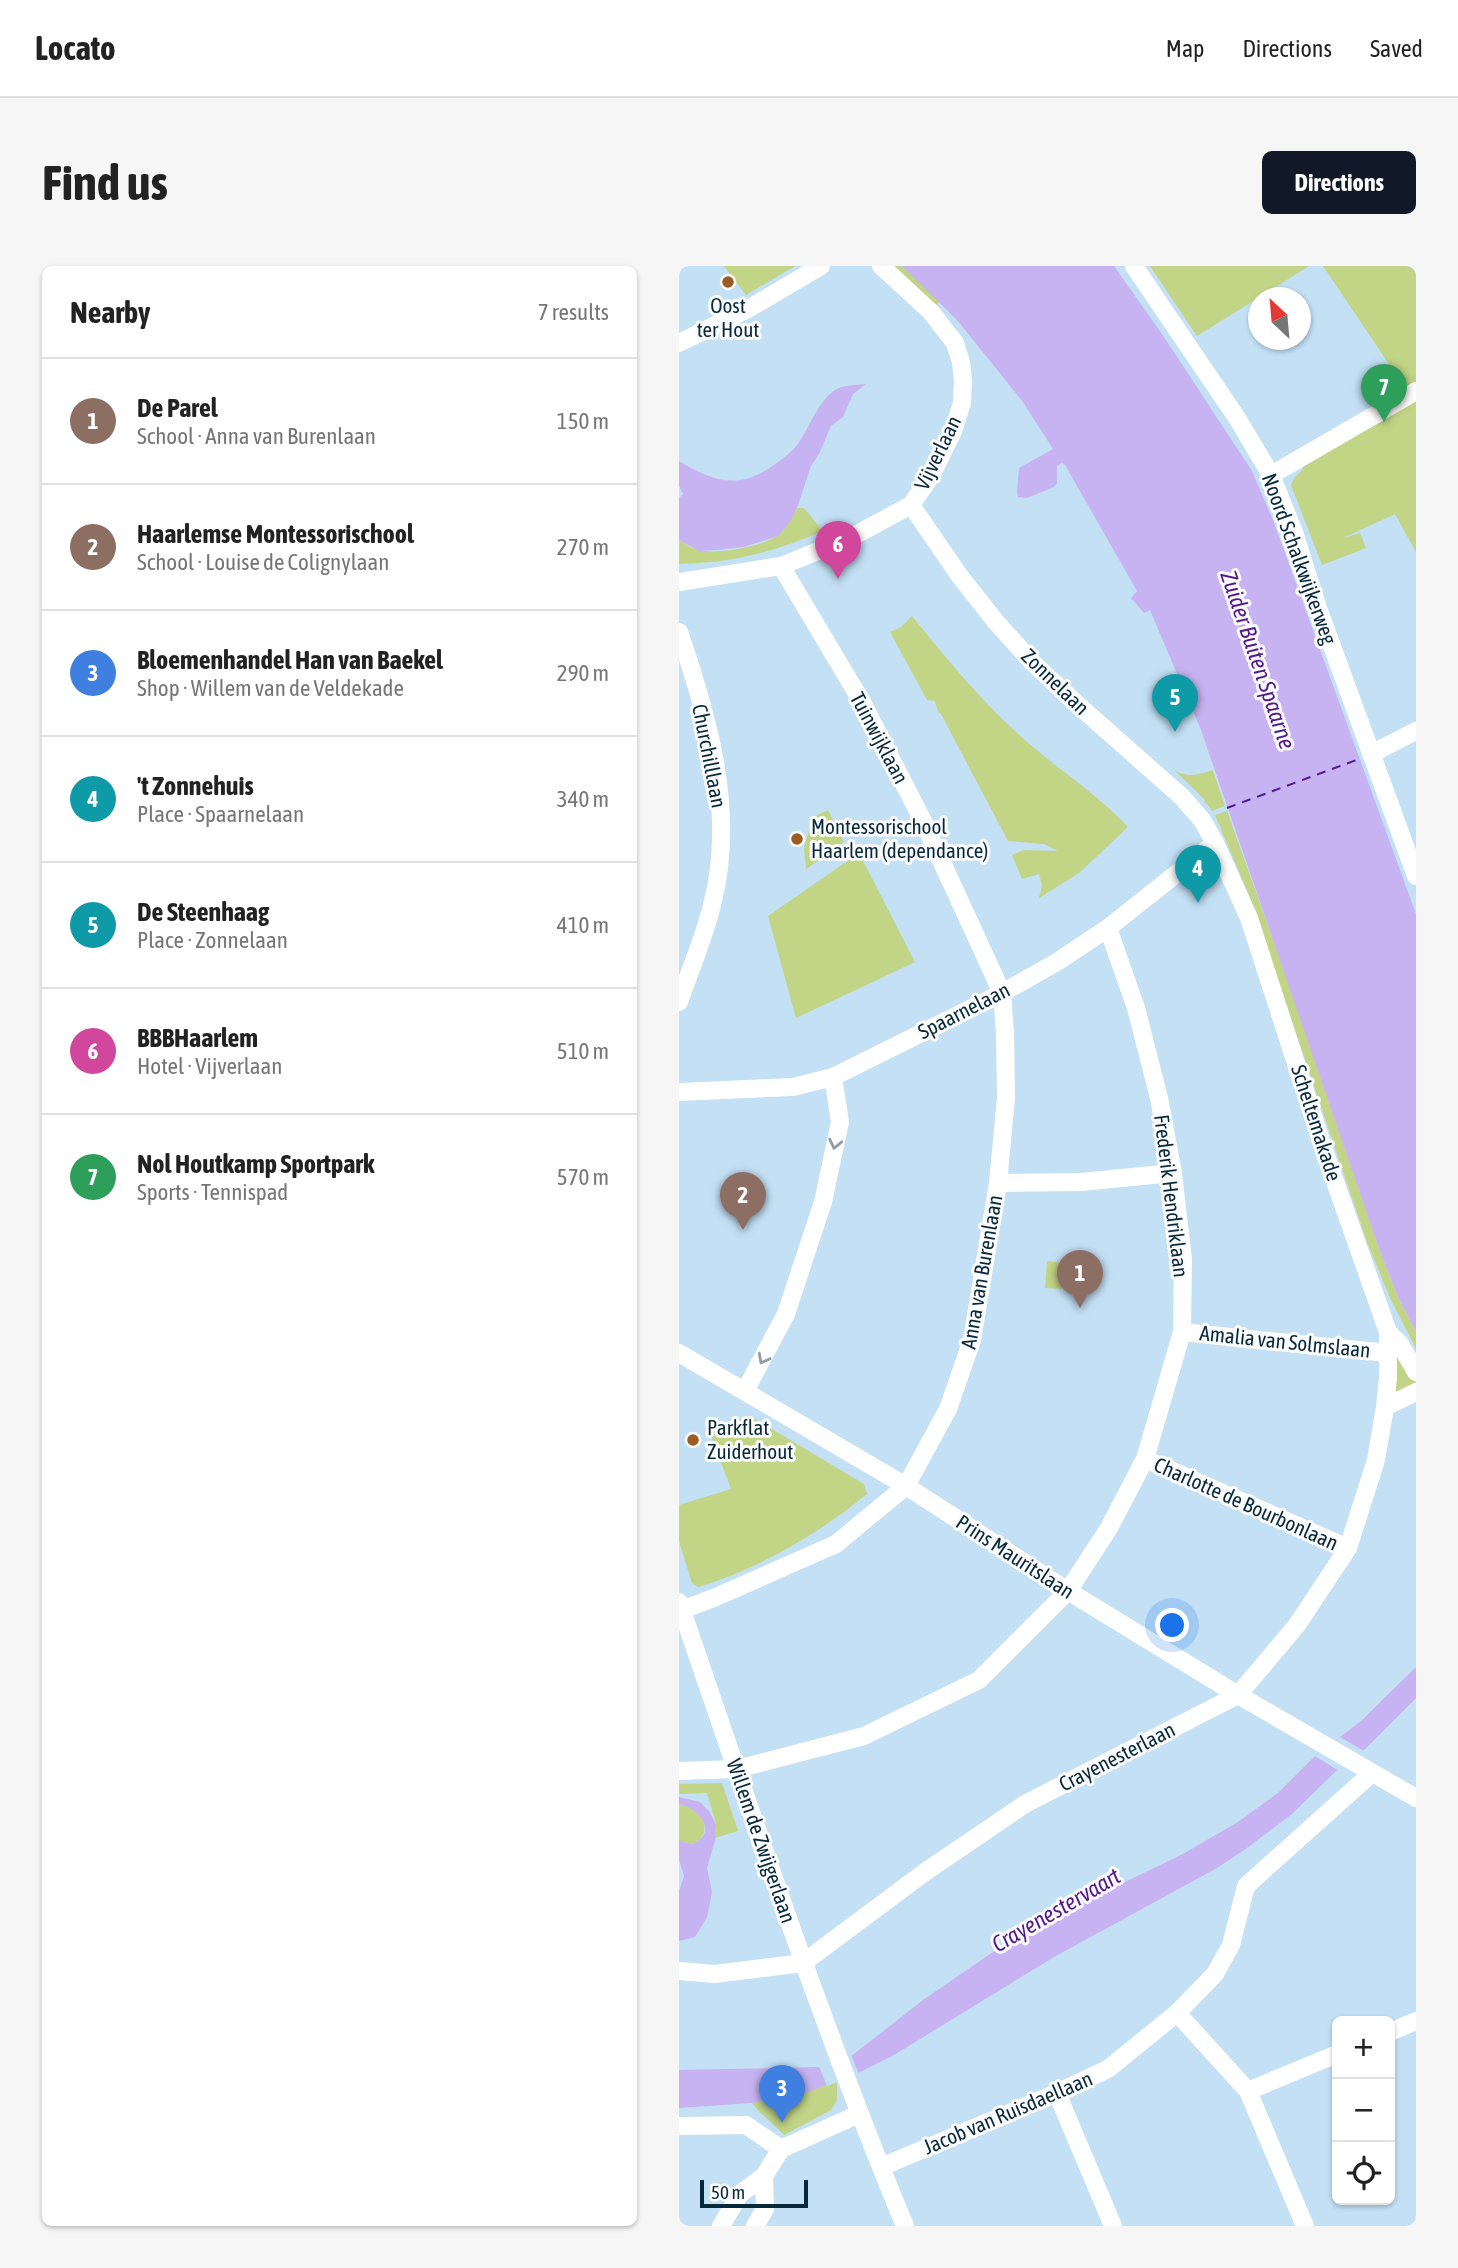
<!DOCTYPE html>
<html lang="en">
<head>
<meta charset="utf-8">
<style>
  body { margin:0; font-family:"Asap Condensed",sans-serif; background:#f6f6f6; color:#222 }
  .controls { position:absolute; right:21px; bottom:21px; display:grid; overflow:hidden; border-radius:10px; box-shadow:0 2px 5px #0004 }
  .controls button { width:63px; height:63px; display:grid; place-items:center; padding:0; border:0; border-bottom:2px solid #e0e0e0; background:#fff; color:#222; font:35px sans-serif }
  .compass { position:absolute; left:569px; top:21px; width:63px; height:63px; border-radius:50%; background:#fff; box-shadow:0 2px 5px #0004; rotate:334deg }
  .scale { position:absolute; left:21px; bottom:18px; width:108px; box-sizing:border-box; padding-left:7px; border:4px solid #08283c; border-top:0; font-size:19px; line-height:24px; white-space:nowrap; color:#08283c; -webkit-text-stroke:5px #fcfcfc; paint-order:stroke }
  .you { position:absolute; left:494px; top:1360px; width:24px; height:24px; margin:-18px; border:5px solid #fff; border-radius:50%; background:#1a73e8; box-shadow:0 0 0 10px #1a73e833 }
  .badge { display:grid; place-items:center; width:46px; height:46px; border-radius:50%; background:#111827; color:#fff; font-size:23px; font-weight:700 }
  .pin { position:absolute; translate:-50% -58px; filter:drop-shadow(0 2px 4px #0008) }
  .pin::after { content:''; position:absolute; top:37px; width:24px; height:21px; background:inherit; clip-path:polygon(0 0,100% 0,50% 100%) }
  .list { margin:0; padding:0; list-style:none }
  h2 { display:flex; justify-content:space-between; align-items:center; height:91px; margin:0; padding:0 28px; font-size:30px }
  h2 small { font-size:23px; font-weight:400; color:#767676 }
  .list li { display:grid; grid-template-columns:46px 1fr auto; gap:21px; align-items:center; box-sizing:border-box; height:126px; padding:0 28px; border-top:2px solid #e0e0e0 }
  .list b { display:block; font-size:26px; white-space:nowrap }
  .list p { margin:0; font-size:23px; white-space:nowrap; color:#767676 }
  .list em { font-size:23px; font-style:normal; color:#767676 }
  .icon { flex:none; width:38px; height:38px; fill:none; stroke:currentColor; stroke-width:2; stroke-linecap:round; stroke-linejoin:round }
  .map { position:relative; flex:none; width:737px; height:1960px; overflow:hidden; border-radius:10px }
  header { display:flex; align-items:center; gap:42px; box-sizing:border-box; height:98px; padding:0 35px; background:#fff; border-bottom:2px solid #e0e0e0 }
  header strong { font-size:33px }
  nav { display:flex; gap:38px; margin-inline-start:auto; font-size:24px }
  .intro { display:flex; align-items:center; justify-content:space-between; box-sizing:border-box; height:168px; padding:0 42px }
  h1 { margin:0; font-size:49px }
  .button { padding:18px 32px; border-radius:10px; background:#111827; color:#fff; font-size:24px; font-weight:700 }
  main { display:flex; gap:42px; padding:0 42px }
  aside { flex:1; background:#fff; border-radius:10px; box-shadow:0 2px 5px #0004 }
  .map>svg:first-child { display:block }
  .green { fill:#c2d486 }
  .water { fill:#c7b3f1 }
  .pier { fill:#c3e0f5 }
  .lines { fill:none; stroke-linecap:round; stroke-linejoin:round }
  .ferry { stroke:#521890; stroke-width:2; stroke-dasharray:9 7; stroke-linecap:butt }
  .street { stroke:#fff; stroke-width:18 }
  .oneway { stroke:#909ea7 }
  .poi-dot { fill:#9a5c22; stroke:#fcfcfc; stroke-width:2.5 }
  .labels { text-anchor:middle; stroke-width:6; stroke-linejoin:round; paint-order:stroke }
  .poi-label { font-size:21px; fill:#08283c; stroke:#fcfcfc; text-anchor:start }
  .street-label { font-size:21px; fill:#08283c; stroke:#fcfcfc }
  .water-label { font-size:23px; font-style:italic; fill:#521890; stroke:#fcfcfc }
</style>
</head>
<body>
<header>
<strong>Locato</strong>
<nav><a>Map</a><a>Directions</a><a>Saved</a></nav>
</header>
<div class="intro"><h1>Find us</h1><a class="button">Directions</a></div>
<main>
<aside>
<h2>Nearby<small>7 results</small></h2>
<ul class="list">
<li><span class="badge" style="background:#8d6e63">1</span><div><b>De Parel</b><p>School · Anna van Burenlaan</p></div><em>150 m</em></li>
<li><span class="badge" style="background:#8d6e63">2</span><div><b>Haarlemse Montessorischool</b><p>School · Louise de Colignylaan</p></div><em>270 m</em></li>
<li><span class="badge" style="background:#3f7fe0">3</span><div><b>Bloemenhandel Han van Baekel</b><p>Shop · Willem van de Veldekade</p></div><em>290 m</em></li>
<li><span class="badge" style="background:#0f9aa8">4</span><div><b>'t Zonnehuis</b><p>Place · Spaarnelaan</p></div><em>340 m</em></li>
<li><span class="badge" style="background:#0f9aa8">5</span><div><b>De Steenhaag</b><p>Place · Zonnelaan</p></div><em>410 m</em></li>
<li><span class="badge" style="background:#d1479c">6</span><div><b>BBBHaarlem</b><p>Hotel · Vijverlaan</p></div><em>510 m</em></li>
<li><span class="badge" style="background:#2e9e5b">7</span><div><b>Nol Houtkamp Sportpark</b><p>Sports · Tennispad</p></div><em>570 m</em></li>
</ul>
</aside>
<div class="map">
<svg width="737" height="1960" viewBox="0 0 737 1960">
  <rect width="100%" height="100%" fill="#c3e0f5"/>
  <g class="green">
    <path d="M45,0H116L67,29Z"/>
    <path d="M207,0H223L261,35L253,44Z"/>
    <path d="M471,0H630L518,70Z"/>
    <path d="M644,0H737V286L716,248L664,272L681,267L687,282L643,299L612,219L615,212L624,203L618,188L728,125Z"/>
    <path d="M118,242H125L144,265C94,286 55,297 0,298V274C6,277 13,283 19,284C36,289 86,280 99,269C108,262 113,252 118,242Z"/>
    <path d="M233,350C269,395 310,444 354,481C386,508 421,531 449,561L400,607L360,632L363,620L360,608L343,613L333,589L345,584L379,585L365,578L329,575L262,448L259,446L256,435L248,434L211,366L222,361Z"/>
    <path d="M495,504C508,512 519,509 534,504L546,540L533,545L523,531Z"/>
    <path d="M149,544L165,576L127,603L125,582L134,551Z"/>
    <path d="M548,545L615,732L701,985L719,1031L737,1066V1083L712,1034L688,976L572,634L536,549Z"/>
    <path d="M180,587L236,696L117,752L89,650Z"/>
    <path d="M368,995L385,997L383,1023L366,1022Z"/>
    <path d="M720,1089L737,1118L717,1130V1090Z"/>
    <path d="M71,1150L185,1218L188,1228C139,1268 80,1303 19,1321L13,1317L0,1275V1239L52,1223L30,1164Z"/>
    <path d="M43,1517L59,1565L36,1572L37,1558L28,1527L0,1528V1518Z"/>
    <path d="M0,1538L13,1542L24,1552C27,1564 26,1572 14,1578L0,1575Z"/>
    <path d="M158,1814V1834L152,1844L105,1869C94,1857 83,1850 73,1837L121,1829Z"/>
  </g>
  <g class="water">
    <path d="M223,0H435L485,71L573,205L594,254L737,648V1066L719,1031L701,985L522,464L476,356L471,344L465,347L452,332L458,325L386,199L383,197L378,200V217L375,221L348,232L339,231L338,226L340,202L374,183L344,136L278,54Z"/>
    <path d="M187,118L174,128L164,151L152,160L141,186L132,200L118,242L111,256L99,270L65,281L38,284L20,285L0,274V232L4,228L0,220V195C35,216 60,224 95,199C105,192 116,184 122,173C133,156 139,136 156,124C164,119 177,119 187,118Z"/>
    <path d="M737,1401V1432L686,1483L658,1504L613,1548L568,1582L538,1602L375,1691L215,1789L177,1808L121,1829L73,1837L0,1842V1804L141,1801L171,1791L244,1734L314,1686L388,1644L502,1589L559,1556L599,1527L636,1490L682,1455Z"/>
    <path d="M0,1531L21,1536L30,1545L37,1558L36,1575L28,1602L33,1626L31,1637L28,1651L16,1671L0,1675V1625L5,1610L0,1594V1575L14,1578C40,1566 20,1542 0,1538Z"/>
  </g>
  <g class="pier">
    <path d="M661,1471L685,1485L660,1505L636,1490Z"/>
    <path d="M171,1787L180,1808L148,1820L139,1798Z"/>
  </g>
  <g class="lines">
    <path class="ferry" d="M548,542L680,493"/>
    <g class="street">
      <path d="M455,0L558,152L592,209L615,266L638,339L737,610"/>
      <path d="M0,77L69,43L142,0"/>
      <path d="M592,209L737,125"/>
      <path d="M232,239L280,309L317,356L354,397L399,439L503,531L523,554L536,577L570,652L646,887L709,1066V1112L706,1141"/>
      <path d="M0,316L102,300L169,273L232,239L252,210L274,165L283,137L284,114L282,96L276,77L252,46L202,0"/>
      <path d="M0,366C30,453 57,548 33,639C25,672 11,704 0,736"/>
      <path d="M692,488L737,465"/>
      <path d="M0,826L114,821L154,811L323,727L378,696L429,662L536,577"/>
      <path d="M319,917L402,916L494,907"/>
      <path d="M503,1066L709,1087"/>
      <path d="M709,1066L721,1078L737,1106"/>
      <path d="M0,1087L227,1220L389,1325L559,1429L737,1532"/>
      <path d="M66,1125L107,1048L144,936L161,856L154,811"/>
      <path d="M466,1193L669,1282"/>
      <path d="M0,1336C72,1545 141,1756 226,1960"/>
      <path d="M0,1345L37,1331L157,1278L227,1220L269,1143L293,1074L319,917L327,832L326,766L323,727L244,555L183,436L102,300"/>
      <path d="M0,1505L58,1503L185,1470L300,1414L389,1325L430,1262L466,1193L503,1066L504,994L494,907L480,832L457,742L429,662"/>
      <path d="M0,1705L36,1708L124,1697L246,1606L346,1538L559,1429L618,1359L669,1282L697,1194L706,1141L737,1126"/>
      <path d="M498,1747L569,1825L626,1960"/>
      <path d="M711,1766L737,1755"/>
      <path d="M569,1825L658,1788"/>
      <path d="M378,1827L434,1960"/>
      <path d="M0,1860L67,1859L102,1883"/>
      <path d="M102,1883L180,1848"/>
      <path d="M202,1901L378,1827L429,1803L498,1747L536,1708L552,1679L567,1620L693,1507"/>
      <path d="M42,1960L61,1928L85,1910L102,1883"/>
      <path d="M76,1960L86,1943L85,1910"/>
    </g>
  </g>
  <defs><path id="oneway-chevron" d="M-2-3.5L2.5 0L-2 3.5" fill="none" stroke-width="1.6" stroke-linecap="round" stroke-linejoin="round" transform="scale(1.75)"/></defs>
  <g class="oneway">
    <use href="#oneway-chevron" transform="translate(156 878) rotate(102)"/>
    <use href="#oneway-chevron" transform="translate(84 1093) rotate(118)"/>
  </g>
  <g class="poi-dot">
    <circle cx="49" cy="16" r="7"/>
    <circle cx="118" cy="573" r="7"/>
    <circle cx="14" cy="1174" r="7"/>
  </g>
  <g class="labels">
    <g class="poi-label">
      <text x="49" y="47" text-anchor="middle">Oost<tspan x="49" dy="24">ter Hout</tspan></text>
      <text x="132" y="568">Montessorischool<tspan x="132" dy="24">Haarlem (dependance)</tspan></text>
      <text x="28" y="1169">Parkflat<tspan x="28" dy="24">Zuiderhout</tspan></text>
    </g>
    <g class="street-label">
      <text transform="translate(259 187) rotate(-64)" y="7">Vijverlaan</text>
      <text transform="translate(620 293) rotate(70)" y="7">Noord Schalkwijkerweg</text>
      <text transform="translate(376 416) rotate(44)" y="7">Zonnelaan</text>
      <text transform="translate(200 472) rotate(62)" y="7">Tuinwijklaan</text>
      <text transform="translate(30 490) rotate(79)" y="7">Churchilllaan</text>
      <text transform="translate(285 745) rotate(-27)" y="7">Spaarnelaan</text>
      <text transform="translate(637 857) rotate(72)" y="7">Scheltemakade</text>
      <text transform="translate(492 930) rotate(83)" y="7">Frederik Hendriklaan</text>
      <text transform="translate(303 1006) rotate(-80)" y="7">Anna van Burenlaan</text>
      <text transform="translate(606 1076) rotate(6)" y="7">Amalia van Solmslaan</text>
      <text transform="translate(567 1238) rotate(24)" y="7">Charlotte de Bourbonlaan</text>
      <text transform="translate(336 1291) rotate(33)" y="7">Prins Mauritslaan</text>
      <text transform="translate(438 1491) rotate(-27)" y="7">Crayenesterlaan</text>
      <text transform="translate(82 1575) rotate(71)" y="7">Willem de Zwijgerlaan</text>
      <text transform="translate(329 1847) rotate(-23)" y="7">Jacob van Ruisdaellaan</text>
    </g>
    <g class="water-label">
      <text transform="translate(579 394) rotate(71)" y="8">Zuider Buiten Spaarne</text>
      <text transform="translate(377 1644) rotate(-30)" y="8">Crayenestervaart</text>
    </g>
  </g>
</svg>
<div class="controls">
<button>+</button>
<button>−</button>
<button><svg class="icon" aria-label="locate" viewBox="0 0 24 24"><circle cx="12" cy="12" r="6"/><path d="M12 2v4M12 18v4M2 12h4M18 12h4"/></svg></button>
</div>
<svg class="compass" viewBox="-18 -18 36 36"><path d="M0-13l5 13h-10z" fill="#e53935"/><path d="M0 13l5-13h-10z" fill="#767676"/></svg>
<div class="scale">50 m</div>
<div class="you"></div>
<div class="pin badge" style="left:401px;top:1042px;background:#8d6e63">1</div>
<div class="pin badge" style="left:64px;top:964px;background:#8d6e63">2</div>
<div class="pin badge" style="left:103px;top:1857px;background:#3f7fe0">3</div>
<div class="pin badge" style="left:519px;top:637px;background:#0f9aa8">4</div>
<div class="pin badge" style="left:496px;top:466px;background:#0f9aa8">5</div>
<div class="pin badge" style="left:159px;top:313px;background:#d1479c">6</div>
<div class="pin badge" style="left:705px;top:156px;background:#2e9e5b">7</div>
</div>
</main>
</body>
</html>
